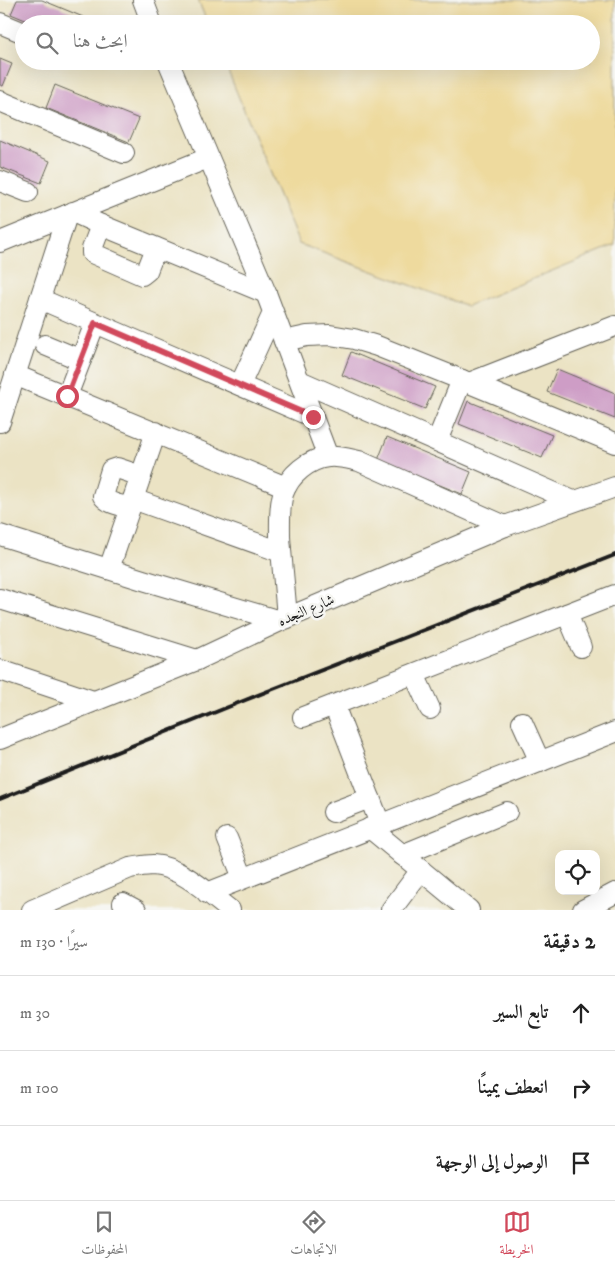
<!DOCTYPE html>
<html lang="ar">
<head>
<meta charset="utf-8">
<style>
  body { margin:0; font-family:"IM FELL DW Pica",Amiri,serif; background:#f6f6f6; color:#222; direction:rtl }
  .controls { position:absolute; right:15px; bottom:15px; display:grid; overflow:hidden; border-radius:10px; box-shadow:0 5px 20px #0002 }
  .controls button { width:45px; height:45px; display:grid; place-items:center; padding:0; border:0; border-bottom:1px solid #e0e0e0; background:#fff; color:#222; font:25px sans-serif }
  .stop { position:absolute; width:15px; height:15px; margin:-11px; border:4px solid #d1495b; border-radius:50%; background:#fff }
  .stop.end { background:#d1495b; border-color:#fff; box-shadow:0 1px 5px #0008 }
  .list { margin:0; padding:0; list-style:none }
  h2 { display:flex; justify-content:space-between; align-items:center; height:65px; margin:0; padding:0 20px; font-size:21px }
  h2 small { font-size:16px; font-weight:400; color:#767676 }
  .list li { display:grid; grid-template-columns:32px 1fr auto; gap:15px; align-items:center; box-sizing:border-box; height:75px; padding:0 20px; border-top:1px solid #e0e0e0 }
  .list b { display:block; font-size:19px; white-space:nowrap }
  .list em { font-size:16px; font-style:normal; color:#767676 }
  .icon { flex:none; width:28px; height:28px; fill:none; stroke:currentColor; stroke-width:2; stroke-linecap:round; stroke-linejoin:round }
  .map { position:relative; flex:none; width:615px; height:910px; overflow:hidden; direction:ltr }
  .search { position:absolute; background:#fff; box-shadow:0 5px 20px #0002; left:15px; right:15px; top:15px; height:55px; display:flex; align-items:center; gap:12px; box-sizing:border-box; padding:0 18px; border-radius:28px; color:#767676; font-size:19px }
  .sheet { height:290px; background:#fff }
  nav { display:flex; justify-content:space-around; align-items:center; box-sizing:border-box; height:70px; border-top:1px solid #e0e0e0; background:#fff; font-size:14px; color:#767676 }
  nav a { display:grid; justify-items:center; gap:2px }
  nav .on { color:#d1495b }
  .map>svg:first-child { display:block }
  .sand { fill:#eeda9e; stroke:#857b5d }
  .building { fill:#ce9dc6 }
  .lines { fill:none; stroke-linecap:round; stroke-linejoin:round }
  .minor-casing { stroke:#646257; stroke-width:22 }
  .minor { stroke:#fff; stroke-width:20 }
  .rail { stroke:#1c1c1c; stroke-width:4 }
  .route { stroke:#d1495b; stroke-width:6 }
  .labels { text-anchor:middle; stroke-width:5; stroke-linejoin:round; paint-order:stroke }
  .street-label { font-size:15px; fill:#1c1c1c; stroke:#f6f6f2 }
</style>
</head>
<body>
<div class="map">
<svg width="615" height="910" viewBox="0 0 615 910">
  <rect width="100%" height="100%" fill="#f6f6f2"/>
  <filter id="ink" filterUnits="userSpaceOnUse"><feTurbulence type="fractalNoise" baseFrequency=".02" numOctaves="2"/><feDisplacementMap in="SourceGraphic" scale="10" xChannelSelector="R" yChannelSelector="G"/><feConvolveMatrix kernelMatrix="1 2 1 2 8 2 1 2 1" color-interpolation-filters="sRGB"/></filter>
  <filter id="wash" filterUnits="userSpaceOnUse"><feTurbulence type="fractalNoise" baseFrequency=".0096" numOctaves="4" result="noise"/><feDisplacementMap in="SourceGraphic" scale="20" xChannelSelector="R" yChannelSelector="G"/><feGaussianBlur stdDeviation="1.12" result="paint"/><feColorMatrix in="noise" values="0 0 0 0 0 0 0 0 0 0 0 0 0 0 0 0 0 1.4 0 .05"/><feComposite in="paint" operator="in"/></filter>
  <g filter="url(#wash)">
    <rect width="100%" height="100%" fill="#ebe3c4"/>
    <path class="sand" d="M198,0H615V245L467,306L299,244L224,61H591V24H208Z"/>
    <g id="blocks">
      <g class="building">
        <path d="M17,0H42L100,24H35L11,14Z"/>
        <path d="M0,59L12,64L3,86L0,85Z"/>
        <path d="M55,85L139,119L129,142L46,108Z"/>
        <path d="M0,140L50,161L41,183L0,167Z"/>
        <path d="M351,352L435,387L425,409L342,375Z"/>
        <path d="M557,369L615,393V419L547,392Z"/>
        <path d="M468,401L552,435L542,458L459,424Z"/>
        <path d="M387,437L471,472L462,494L378,460Z"/>
      </g>
    </g>
  </g>
  <g filter="url(#ink)">
    <use href="#blocks" fill-opacity="0" stroke="#646257" stroke-width="1"/>
    <g class="lines">
      <g class="minor-casing">
        <g id="minor">
          <path d="M143,0L152,24"/>
          <path d="M0,23L24,33"/>
          <path d="M168,61L266,293L328,457"/>
          <path d="M0,101L124,153"/>
          <path d="M0,181L28,192"/>
          <path d="M73,212L101,225L266,293"/>
          <path d="M101,225L92,249V253L142,275L147,271L156,248"/>
          <path d="M0,242L208,158"/>
          <path d="M40,299L313,417"/>
          <path d="M284,341L307,336L330,335L354,339L377,346L462,380L615,443"/>
          <path d="M45,345L81,360"/>
          <path d="M15,375L286,487"/>
          <path d="M300,381L573,501"/>
          <path d="M469,383L615,326"/>
          <path d="M240,385L273,313"/>
          <path d="M67,396L95,323"/>
          <path d="M0,422L67,215"/>
          <path d="M437,441L462,380"/>
          <path d="M133,499L281,552"/>
          <path d="M130,508C122,505 108,504 103,496L111,470L117,468L141,476"/>
          <path d="M0,535L143,580L280,621"/>
          <path d="M109,569L156,432"/>
          <path d="M0,599L197,660"/>
          <path d="M567,614L581,647"/>
          <path d="M287,618C285,591 282,564 280,537C280,522 279,508 283,494C289,475 309,459 328,457C339,456 349,459 359,461L505,526"/>
          <path d="M0,670L93,701"/>
          <path d="M414,674L430,709"/>
          <path d="M334,705L380,824"/>
          <path d="M303,717L615,595"/>
          <path d="M522,722L540,762"/>
          <path d="M0,739L197,660L280,621L505,526L615,487"/>
          <path d="M333,812L370,798"/>
          <path d="M370,828L469,910"/>
          <path d="M227,838L243,878"/>
          <path d="M402,855L507,812"/>
          <path d="M207,893L615,732"/>
          <path d="M123,903L136,910"/>
          <path d="M32,910L130,868C138,867 145,865 153,865C181,867 209,894 230,910"/>
          <path d="M391,910L421,870"/>
          <path d="M583,910L615,893"/>
        </g>
      </g>
      <use href="#minor" class="minor"/>
      <path class="rail" d="M0,799L248,699L615,555"/>
    </g>
  </g>
  <g class="lines" filter="url(#ink)">
    <path class="route" d="M67,396L95,323L313,417"/>
  </g>
  <g class="labels">
    <g class="street-label">
      <text transform="translate(306 610) rotate(-23)" y="5">شارع النجده</text>
    </g>
  </g>
</svg>
<div class="controls">
<button><svg class="icon" aria-label="locate" viewBox="0 0 24 24"><circle cx="12" cy="12" r="6"/><path d="M12 2v4M12 18v4M2 12h4M18 12h4"/></svg></button>
</div>
<div class="stop" style="left:67px;top:396px"></div>
<div class="stop end" style="left:313px;top:417px"></div>
<div class="search"><svg class="icon" aria-label="search" viewBox="0 0 24 24"><circle cx="10" cy="10" r="6"/><path d="M15 15l6 6"/></svg>ابحث هنا</div>
</div>
<section class="sheet">
<h2>2 دقيقة<small>سيرًا · 130 m</small></h2>
<ul class="list">
<li><svg class="icon" aria-label="ahead" viewBox="0 0 24 24"><path d="M12 20V5M6 11l6-6 6 6"/></svg><div><b>تابع السير</b></div><em>30 m</em></li>
<li><svg class="icon" aria-label="right" viewBox="0 0 24 24"><path d="M7 20v-9h11M14 6l5 5-5 5"/></svg><div><b>انعطف يمينًا</b></div><em>100 m</em></li>
<li><svg class="icon" aria-label="arrive" viewBox="0 0 24 24"><path d="M6 21V4h12l-3 4 3 4H6"/></svg><div><b>الوصول إلى الوجهة</b></div></li>
</ul>
</section>
<nav>
<a class="on"><svg class="icon" aria-label="map" viewBox="0 0 24 24"><path d="M3 6l6-2 6 2 6-2v14l-6 2-6-2-6 2zM9 4v14M15 6v14"/></svg>الخريطة</a>
<a><svg class="icon" aria-label="directions" viewBox="0 0 24 24"><path d="M12 3l9 9-9 9-9-9zM9 14v-3h6M13 9l2 2-2 2"/></svg>الاتجاهات</a>
<a><svg class="icon" aria-label="saved" viewBox="0 0 24 24"><path d="M7 4h10v16l-5-4-5 4z"/></svg>المحفوظات</a>
</nav>
</body>
</html>
